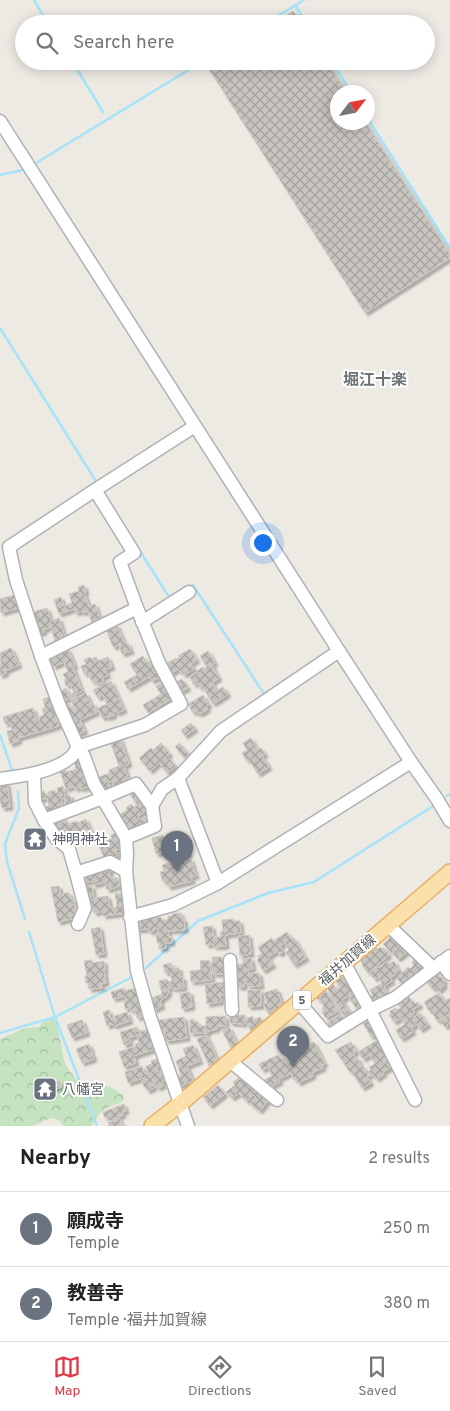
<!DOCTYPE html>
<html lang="en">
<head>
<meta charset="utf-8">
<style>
  body { margin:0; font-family:Overpass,"Noto Sans JP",sans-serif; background:#f2f2f2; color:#222 }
  .compass { position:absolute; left:330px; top:85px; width:45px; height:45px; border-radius:50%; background:#fff; box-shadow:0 2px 12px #0003; rotate:58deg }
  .you { position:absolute; left:262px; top:542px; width:18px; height:18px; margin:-12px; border:4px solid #fff; border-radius:50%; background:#1a73e8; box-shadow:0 0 0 8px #1a73e833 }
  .badge { display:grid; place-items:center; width:32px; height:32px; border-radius:50%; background:#df3744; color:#fff; font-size:16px; font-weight:700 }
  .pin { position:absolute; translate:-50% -41px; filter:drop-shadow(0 1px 2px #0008) }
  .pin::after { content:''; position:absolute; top:26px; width:18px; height:15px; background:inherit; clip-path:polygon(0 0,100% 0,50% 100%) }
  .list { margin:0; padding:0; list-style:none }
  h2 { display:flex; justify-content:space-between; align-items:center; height:65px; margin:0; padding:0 20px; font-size:21px }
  h2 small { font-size:16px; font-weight:400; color:#767676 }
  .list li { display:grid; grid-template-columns:32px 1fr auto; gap:15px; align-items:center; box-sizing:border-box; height:75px; padding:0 20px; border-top:1px solid #e0e0e0 }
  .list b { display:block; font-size:19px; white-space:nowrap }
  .list p { margin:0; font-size:16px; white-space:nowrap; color:#767676 }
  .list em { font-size:16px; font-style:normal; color:#767676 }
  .icon { flex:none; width:28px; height:28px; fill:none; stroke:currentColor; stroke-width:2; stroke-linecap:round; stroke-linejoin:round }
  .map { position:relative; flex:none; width:450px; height:1126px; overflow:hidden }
  .search { position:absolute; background:#fff; box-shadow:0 2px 12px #0003; left:15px; right:15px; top:15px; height:55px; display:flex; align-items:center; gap:12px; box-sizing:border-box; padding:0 18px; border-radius:28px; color:#767676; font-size:19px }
  .sheet { height:215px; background:#fff }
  nav { display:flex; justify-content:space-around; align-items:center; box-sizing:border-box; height:70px; border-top:1px solid #e0e0e0; background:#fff; font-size:14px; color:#767676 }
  nav a { display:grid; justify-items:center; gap:2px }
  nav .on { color:#df3744 }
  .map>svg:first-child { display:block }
  .forest { fill:url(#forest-crowns) }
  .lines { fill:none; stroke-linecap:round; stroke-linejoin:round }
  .stream { stroke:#a6e3fa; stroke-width:2.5 }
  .building { fill:url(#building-cross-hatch); stroke:#d1cac2; filter:url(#shadow) }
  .minor-casing { stroke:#afb2b5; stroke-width:15 }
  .major-casing { stroke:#e9ad60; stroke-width:18 }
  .minor { stroke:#fff; stroke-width:12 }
  .major { stroke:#fae1ab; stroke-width:15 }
  .labels { text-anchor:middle; stroke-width:4; stroke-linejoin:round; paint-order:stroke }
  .shield { fill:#fff; stroke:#8c9092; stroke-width:1 }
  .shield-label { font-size:12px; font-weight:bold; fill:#5b6063 }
  .worship-label { font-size:14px; fill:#5b616d; stroke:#fff; text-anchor:start }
  .street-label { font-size:14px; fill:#5b6063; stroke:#fff }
  .quarter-label { font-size:16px; font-weight:bold; fill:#6c7275; stroke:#fff }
</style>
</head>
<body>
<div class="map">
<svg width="450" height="1126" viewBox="0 0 450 1126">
  <defs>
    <pattern id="forest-crowns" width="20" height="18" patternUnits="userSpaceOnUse" patternTransform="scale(1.25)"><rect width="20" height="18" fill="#c6e3c1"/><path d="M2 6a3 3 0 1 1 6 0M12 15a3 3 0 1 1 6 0" fill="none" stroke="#a4bba0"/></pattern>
    <pattern id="building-cross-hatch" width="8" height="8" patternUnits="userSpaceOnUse" patternTransform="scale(1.25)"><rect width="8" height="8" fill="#c8c4bf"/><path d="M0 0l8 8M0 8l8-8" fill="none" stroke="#a5a39f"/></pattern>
    <filter id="shadow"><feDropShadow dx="3" dy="3" stdDeviation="1" flood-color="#0004"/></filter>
  </defs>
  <rect width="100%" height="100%" fill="#ede9e3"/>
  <path class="forest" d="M53,1019L57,1023L64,1060L68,1069L77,1080C93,1082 110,1084 123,1095L124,1100C118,1105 111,1105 105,1109C98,1113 96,1121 91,1126H63L59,1120L51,1118L32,1126H0V1039L25,1028L40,1027C42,1021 47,1020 53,1019Z"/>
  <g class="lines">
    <g class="stream">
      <path d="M34,0L48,24"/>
      <path d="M295,5L307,24"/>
      <path d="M265,24L304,0"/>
      <path d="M72,61L103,112"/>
      <path d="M331,61L351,92"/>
      <path d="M368,119L450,248"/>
      <path d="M36,163L195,66"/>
      <path d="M0,175L23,170"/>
      <path d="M0,328L97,483"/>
      <path d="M138,548L169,597L176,593"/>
      <path d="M190,587L193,585L266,697"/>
      <path d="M0,735L13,773"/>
      <path d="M18,792L19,808L5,844L7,862L25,919"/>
      <path d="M446,796L450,794"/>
      <path d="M29,932L55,1017L97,1126"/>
      <path d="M146,968L198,921L268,893L314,882L433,806"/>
      <path d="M0,1033L55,1017L132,977"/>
    </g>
  </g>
  <g class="building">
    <path d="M293,11L302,24H273Z"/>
    <path d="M214,61H326L346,92H338V122H365L450,254V258L365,313L207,66Z"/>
    <path d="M84,585L86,592H84L89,606L95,604L101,621L92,624L88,611L83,613L82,611L76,613L74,609L59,614L54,600L61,597L64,606L72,603L69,594L79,591L78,587Z"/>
    <path d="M14,595L18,608L1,613L0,599Z"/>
    <path d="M47,608L51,621L59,618L66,641L56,644L51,627L43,630L44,632L36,634L34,626L38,625L33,612Z"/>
    <path d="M117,625L125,644L128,643L131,651L122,654L119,645L113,647L106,629Z"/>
    <path d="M11,648L19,665L5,671L6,673L0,676V665L1,664L0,653Z"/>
    <path d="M68,649L75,666L73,667L82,691L74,695L75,696L62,702L58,692L66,688L68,695L74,693L70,684L66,686L64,680L66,679L63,674L68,672L64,662L53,667L52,662L48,664L46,661L50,659L49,657Z"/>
    <path d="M190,649L197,660L191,664L194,669L184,675L181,671L180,672L178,669L170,674L164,665L176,658L177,659L180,658L178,656Z"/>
    <path d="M208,651L215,663L212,665L214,668H213L219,678L212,683L217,691L223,687L228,694L213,704L202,686L200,688L197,683L194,685L190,677L198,672L197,671L203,667L204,669L207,667L200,656Z"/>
    <path d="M143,656L147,663L152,660L162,676L152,681L149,677L128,689L124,682L137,675L130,664Z"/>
    <path d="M90,657L91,659L96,657L98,661L108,657L112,667L105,670L108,675L102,678L104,682L97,685L95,681L92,682L88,673L84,674L81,666L86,664L84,660Z"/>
    <path d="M182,679L188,688L180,692L175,683Z"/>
    <path d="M111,681L124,710L117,713L116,711L113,712L114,715L107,718L106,716L102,718L98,708L107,704L103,695L98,698L93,690Z"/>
    <path d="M164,681L174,697L148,713L143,705L161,694L156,686Z"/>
    <path d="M86,693L91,704L93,703L97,712L80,720L85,731L77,735L64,705L69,703L73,711L76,710L71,700Z"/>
    <path d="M203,695L209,705L206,707L208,709L200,714L199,712L197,714L195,711L193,713L188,704Z"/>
    <path d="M52,696L57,712L55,713L59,726L18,738L19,741L10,744L7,731L12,730L10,723L5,724L3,717L33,708L37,721L40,720L39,717L44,715L42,709L45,708L43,699Z"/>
    <path d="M191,723L195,729L185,736L181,730Z"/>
    <path d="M120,738L129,764L124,766L130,784L115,789L112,781L108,782L111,791L104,793L99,777L110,773L109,770L119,766L110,741Z"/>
    <path d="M251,738L258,750L261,748L265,754L262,756L269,767L258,774L249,760L247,761L242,753L247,750L243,743Z"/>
    <path d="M161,743L170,754L167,756L176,766L167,773L159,763L150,771L139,758L151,748L153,750Z"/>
    <path d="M179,743L189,754L185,758L175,747Z"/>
    <path d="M81,758L87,774L83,775L85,780L88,779L91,786L81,789L80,787L75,789L74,786L66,789L59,768L62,767L64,773L76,769L74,761Z"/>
    <path d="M7,783L10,807L2,808L0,800V784Z"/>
    <path d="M63,786L65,796L70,795L73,806L66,807L64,798L61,799L64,809L47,813L45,807L49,806L47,798L39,800L37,793L44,791L46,796L49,795L48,792L55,790V793L58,792L57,788Z"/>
    <path d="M136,790L148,809L138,816L140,820L147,816L151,822L128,832L126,827L130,825L127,821L123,823L118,816L127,810L126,808L131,804L134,807L137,805L130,794Z"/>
    <path d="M60,817L62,822L67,820L68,824L76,821L77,823L86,819L92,834L88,836L89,838L80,842L76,835L66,840L62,832L57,834L51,821Z"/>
    <path d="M177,831L179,839L175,840L177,846L186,843L189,855L183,856L184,858H186V860L191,859L196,876L191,877L192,881L168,887L166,881L163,882L160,872L164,871L162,865L180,860L177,847L165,850L164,845L161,846L163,852L156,854L152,838L163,835L164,841L169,840L167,834Z"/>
    <path d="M116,833L117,837L119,836L123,848L115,850L117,856L105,860L97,841L107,837L108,840L112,839L111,835Z"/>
    <path d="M110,866L111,871L109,872L111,879L117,877L120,886L107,890L105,882L94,885L91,881L84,883L81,875Z"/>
    <path d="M59,886L61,896L64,895V893H69L72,900L73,899L77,913H74L75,918L58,922L51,887Z"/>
    <path d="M92,886L94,898L108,896L110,908L117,907L115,894L122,893L126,913L103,916V911L94,913L93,907L89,908L85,887Z"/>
    <path d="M181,913L182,919H184L185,930L168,931L169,937H171L172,943H165L166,948L159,949V942L157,943L156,935L159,934L158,928H154V931L149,932V929L136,930L135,920L161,917L162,920H168V916H172V914Z"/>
    <path d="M233,919V921H240L241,933L225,935L226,946L214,947V944L206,945L203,927L212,926L214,937H221L220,932H223L222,920Z"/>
    <path d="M100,927L104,954L96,955L91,929Z"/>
    <path d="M287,932L291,939L294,938L306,958L294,965L286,952L289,950L285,943L280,946L283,952L279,954L277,951L268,957L273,965L263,971L257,960L259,958L258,956L262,954L258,947L272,938L273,941Z"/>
    <path d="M249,935L251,954L240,956L238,936Z"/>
    <path d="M393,935L402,944L392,953L383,944Z"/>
    <path d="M405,945L409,950L398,959L394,955Z"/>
    <path d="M376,947L378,949L381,947L382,949L384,948L389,955L368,973L362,965L363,964L360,960Z"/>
    <path d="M212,957H222V960H226L227,974H213Z"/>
    <path d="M251,958L253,969H248L249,974L259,973L261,986L248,987L247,983H244V987H238V984L235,985L233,965L243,964V959Z"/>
    <path d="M417,958L425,967L412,979L410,977L402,984L397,978L408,967L410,969L414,965L412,962Z"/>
    <path d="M92,960V963L104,961L105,970H104L106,983L101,984L102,988L89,989L88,983H86L85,976H87L84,961Z"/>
    <path d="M209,960L212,980L191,982L190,971L201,970L200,961Z"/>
    <path d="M394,961L399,970L395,972L396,974L390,978L392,981L384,986L389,996L375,1004L371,997L373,995L370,990L382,983L378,977L374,979L370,972L387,962L389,964Z"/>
    <path d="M171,963L172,968H179L180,977H183L184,988L175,989L168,987L169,993L167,994V996L162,998L163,999L160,1001L162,1006L154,1010L149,999L162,994L159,981L167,979L168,982L172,981L170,972L165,973L163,965Z"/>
    <path d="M435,971L445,981L443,983L445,985L439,991L435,987L433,989L425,980Z"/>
    <path d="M346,975L365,1009L360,1012L357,1007L356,1008L348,996L342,1000L350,1012L344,1016L327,988L333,984L337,990L340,988L336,981Z"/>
    <path d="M226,982L227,995H220L221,1002L207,1004L205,984Z"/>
    <path d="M124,988L125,991L135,988L146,1015L137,1018L135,1010L131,1011L130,1008L125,1009L124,1002L126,1001L125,996L113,999L111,992Z"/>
    <path d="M277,989L282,1005L279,1009L271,1012L270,1010L266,1011L264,1004L267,1003L264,993Z"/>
    <path d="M248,990H261V1006L248,1007Z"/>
    <path d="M326,991L338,1011L326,1018L322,1012L324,1011L322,1008L324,1006L320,999L318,1000L316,997Z"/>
    <path d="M190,992L192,1007L182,1009L180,994Z"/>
    <path d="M439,993L444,1001L450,998V1013L437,1021L433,1014L435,1013L432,1009L429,1011L424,1002Z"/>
    <path d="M409,997L412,1002L413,1001L415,1004L418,1002L420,1005L413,1010L415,1012L412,1014L414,1017L420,1013L428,1025L420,1030L417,1024L411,1028L413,1032L401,1039L396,1030L405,1024L401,1018L394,1022L389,1015L391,1014L390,1011L396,1008L397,1010L401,1008L398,1004Z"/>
    <path d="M109,1010L111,1020L115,1019L114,1016L127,1012L130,1021L114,1026L113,1024L107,1026L103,1012Z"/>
    <path d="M341,1014L345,1021L328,1029L325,1025L330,1022V1020Z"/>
    <path d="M450,1014V1023L445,1027L440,1020Z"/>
    <path d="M230,1015H245L244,1024L230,1023Z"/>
    <path d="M226,1016V1026H217V1029L208,1031V1033H190V1020L194,1019V1022H198V1026H206V1017Z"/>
    <path d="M252,1016L254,1020L260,1017L263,1024L251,1031L245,1020Z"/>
    <path d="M370,1016L379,1033L371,1037L362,1021Z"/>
    <path d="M184,1017L187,1038L166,1041L164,1030H161L159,1020Z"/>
    <path d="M82,1020L87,1033L72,1038L67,1025Z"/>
    <path d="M137,1027L139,1032L151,1028L158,1048L134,1056L136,1063L124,1067L119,1052L136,1046L135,1044L139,1043L137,1035L129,1038L130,1043L124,1045L120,1032Z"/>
    <path d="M229,1027L238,1045L231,1048L222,1030Z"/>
    <path d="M206,1035L218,1061L209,1066L197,1039Z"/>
    <path d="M379,1039L390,1058L380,1064L381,1066L389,1061L393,1066L383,1072L384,1074L376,1079L373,1074L371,1076L368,1072L371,1070L369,1067L375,1064L370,1055L363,1059L358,1052Z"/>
    <path d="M308,1042L309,1045L314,1042L325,1064L322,1065L323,1068L312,1073L313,1076L298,1083L296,1079L294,1080L291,1073L279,1079L280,1082L268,1088L264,1080L272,1076L268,1067L262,1070L259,1064L278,1055L281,1059L284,1058L287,1064L299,1057L296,1051L300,1050L298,1046Z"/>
    <path d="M351,1042L357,1051L353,1054L356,1059L358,1058L361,1067L363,1066L369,1076L367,1077L371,1083L362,1088L352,1072H350L335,1050Z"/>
    <path d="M89,1044L94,1059L82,1063L76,1049Z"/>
    <path d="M193,1045L200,1061L187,1066L193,1081L180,1086L176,1077L181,1075L176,1061L186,1056L183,1049Z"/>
    <path d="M157,1059L160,1066L156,1067L159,1075L165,1073L168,1080L162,1082L163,1086L157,1088L154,1080L152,1081L154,1088L147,1091L146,1087H144L142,1081L144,1080L143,1078L128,1083L125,1072L142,1066L145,1074L148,1073L146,1066L152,1064L151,1061Z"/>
    <path d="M245,1077L256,1093L259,1090L270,1098L260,1111L250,1104L256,1097L253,1094L247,1102L239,1093L232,1098L226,1092L235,1085L233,1082L239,1078L240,1080Z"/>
    <path d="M48,1080L49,1084L60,1081L62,1087L51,1090L52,1094L41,1098L40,1095L38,1096L35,1087L39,1086L38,1083Z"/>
    <path d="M218,1085L225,1094L210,1106L203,1097Z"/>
    <path d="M124,1104L126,1111L122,1112L123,1115L109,1121L107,1117L105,1118L103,1112Z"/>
    <path d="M119,1118L123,1126H109L108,1123Z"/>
  </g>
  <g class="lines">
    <g class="minor-casing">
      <g id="minor">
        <path d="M0,121L339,651L411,762L437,799L450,821"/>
        <path d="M142,622L189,592"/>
        <path d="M41,656L137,608"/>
        <path d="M34,774L35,802L44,820L103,798L136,784L152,806"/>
        <path d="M178,778L221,731L339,651"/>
        <path d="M0,779C22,776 54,772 71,757C74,754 76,750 78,747L145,725L181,704L159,663L137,608L120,562L134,553L95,490"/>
        <path d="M44,820L56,838L69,849L76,873L110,862L126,871"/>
        <path d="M126,838L155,826L152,806L162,789L178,778L218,883"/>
        <path d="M76,873L85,908L78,924"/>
        <path d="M130,917L173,905L218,883L411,762"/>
        <path d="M388,925L433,968"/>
        <path d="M230,960L232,1010"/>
        <path d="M441,962L450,974"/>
        <path d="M344,963L370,1010L415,1100"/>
        <path d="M297,1003L304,1008L328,1036L370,1010L395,998L450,956"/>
        <path d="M230,1061L277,1100"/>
        <path d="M188,1126L150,1017L137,971L126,871L127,854L126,838L94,784L84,756L78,747L60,707L41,656L16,580L9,547L95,490L195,426"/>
      </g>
    </g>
    <g class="major-casing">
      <path id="major" d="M152,1126L180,1104L450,872"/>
    </g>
    <use href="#minor" class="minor"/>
    <use href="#major" class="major"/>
  </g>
  <defs>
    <g id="temple-square" transform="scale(1.25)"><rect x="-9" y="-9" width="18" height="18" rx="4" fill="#6b7280" stroke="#fff"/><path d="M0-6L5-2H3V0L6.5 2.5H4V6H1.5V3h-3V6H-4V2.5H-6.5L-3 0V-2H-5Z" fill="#fff"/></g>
  </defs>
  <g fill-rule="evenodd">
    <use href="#temple-square" x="35" y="839"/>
    <use href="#temple-square" x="45" y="1089"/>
  </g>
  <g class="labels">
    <rect class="shield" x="293" y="990.5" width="18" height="19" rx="4"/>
    <g class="shield-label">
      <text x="302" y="1004">5</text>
    </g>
    <g class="worship-label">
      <text x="52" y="844">神明神社</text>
      <text x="62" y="1094">八幡宮</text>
    </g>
    <g class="street-label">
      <text transform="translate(347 960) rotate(-41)" y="5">福井加賀線</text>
    </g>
    <g class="quarter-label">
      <text x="375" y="385">堀江十楽</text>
    </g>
  </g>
</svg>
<svg class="compass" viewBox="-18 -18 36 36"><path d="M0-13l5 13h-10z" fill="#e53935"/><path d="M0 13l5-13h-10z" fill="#767676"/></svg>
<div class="you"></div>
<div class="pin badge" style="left:177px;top:872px;background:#6b7280">1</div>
<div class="pin badge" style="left:293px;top:1067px;background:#6b7280">2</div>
<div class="search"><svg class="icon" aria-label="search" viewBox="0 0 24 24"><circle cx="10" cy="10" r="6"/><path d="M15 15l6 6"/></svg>Search here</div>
</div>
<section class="sheet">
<h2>Nearby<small>2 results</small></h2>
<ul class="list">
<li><span class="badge" style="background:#6b7280">1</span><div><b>願成寺</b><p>Temple</p></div><em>250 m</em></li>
<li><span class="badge" style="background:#6b7280">2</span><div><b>教善寺</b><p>Temple · 福井加賀線</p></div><em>380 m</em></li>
</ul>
</section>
<nav>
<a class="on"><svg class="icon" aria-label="map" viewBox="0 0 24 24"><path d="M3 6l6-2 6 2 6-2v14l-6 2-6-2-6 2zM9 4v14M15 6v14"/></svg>Map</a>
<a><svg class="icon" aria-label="directions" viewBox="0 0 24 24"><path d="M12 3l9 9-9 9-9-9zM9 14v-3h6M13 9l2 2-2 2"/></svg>Directions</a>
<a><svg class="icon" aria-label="saved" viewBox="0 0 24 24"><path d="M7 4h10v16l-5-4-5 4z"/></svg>Saved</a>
</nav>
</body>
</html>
